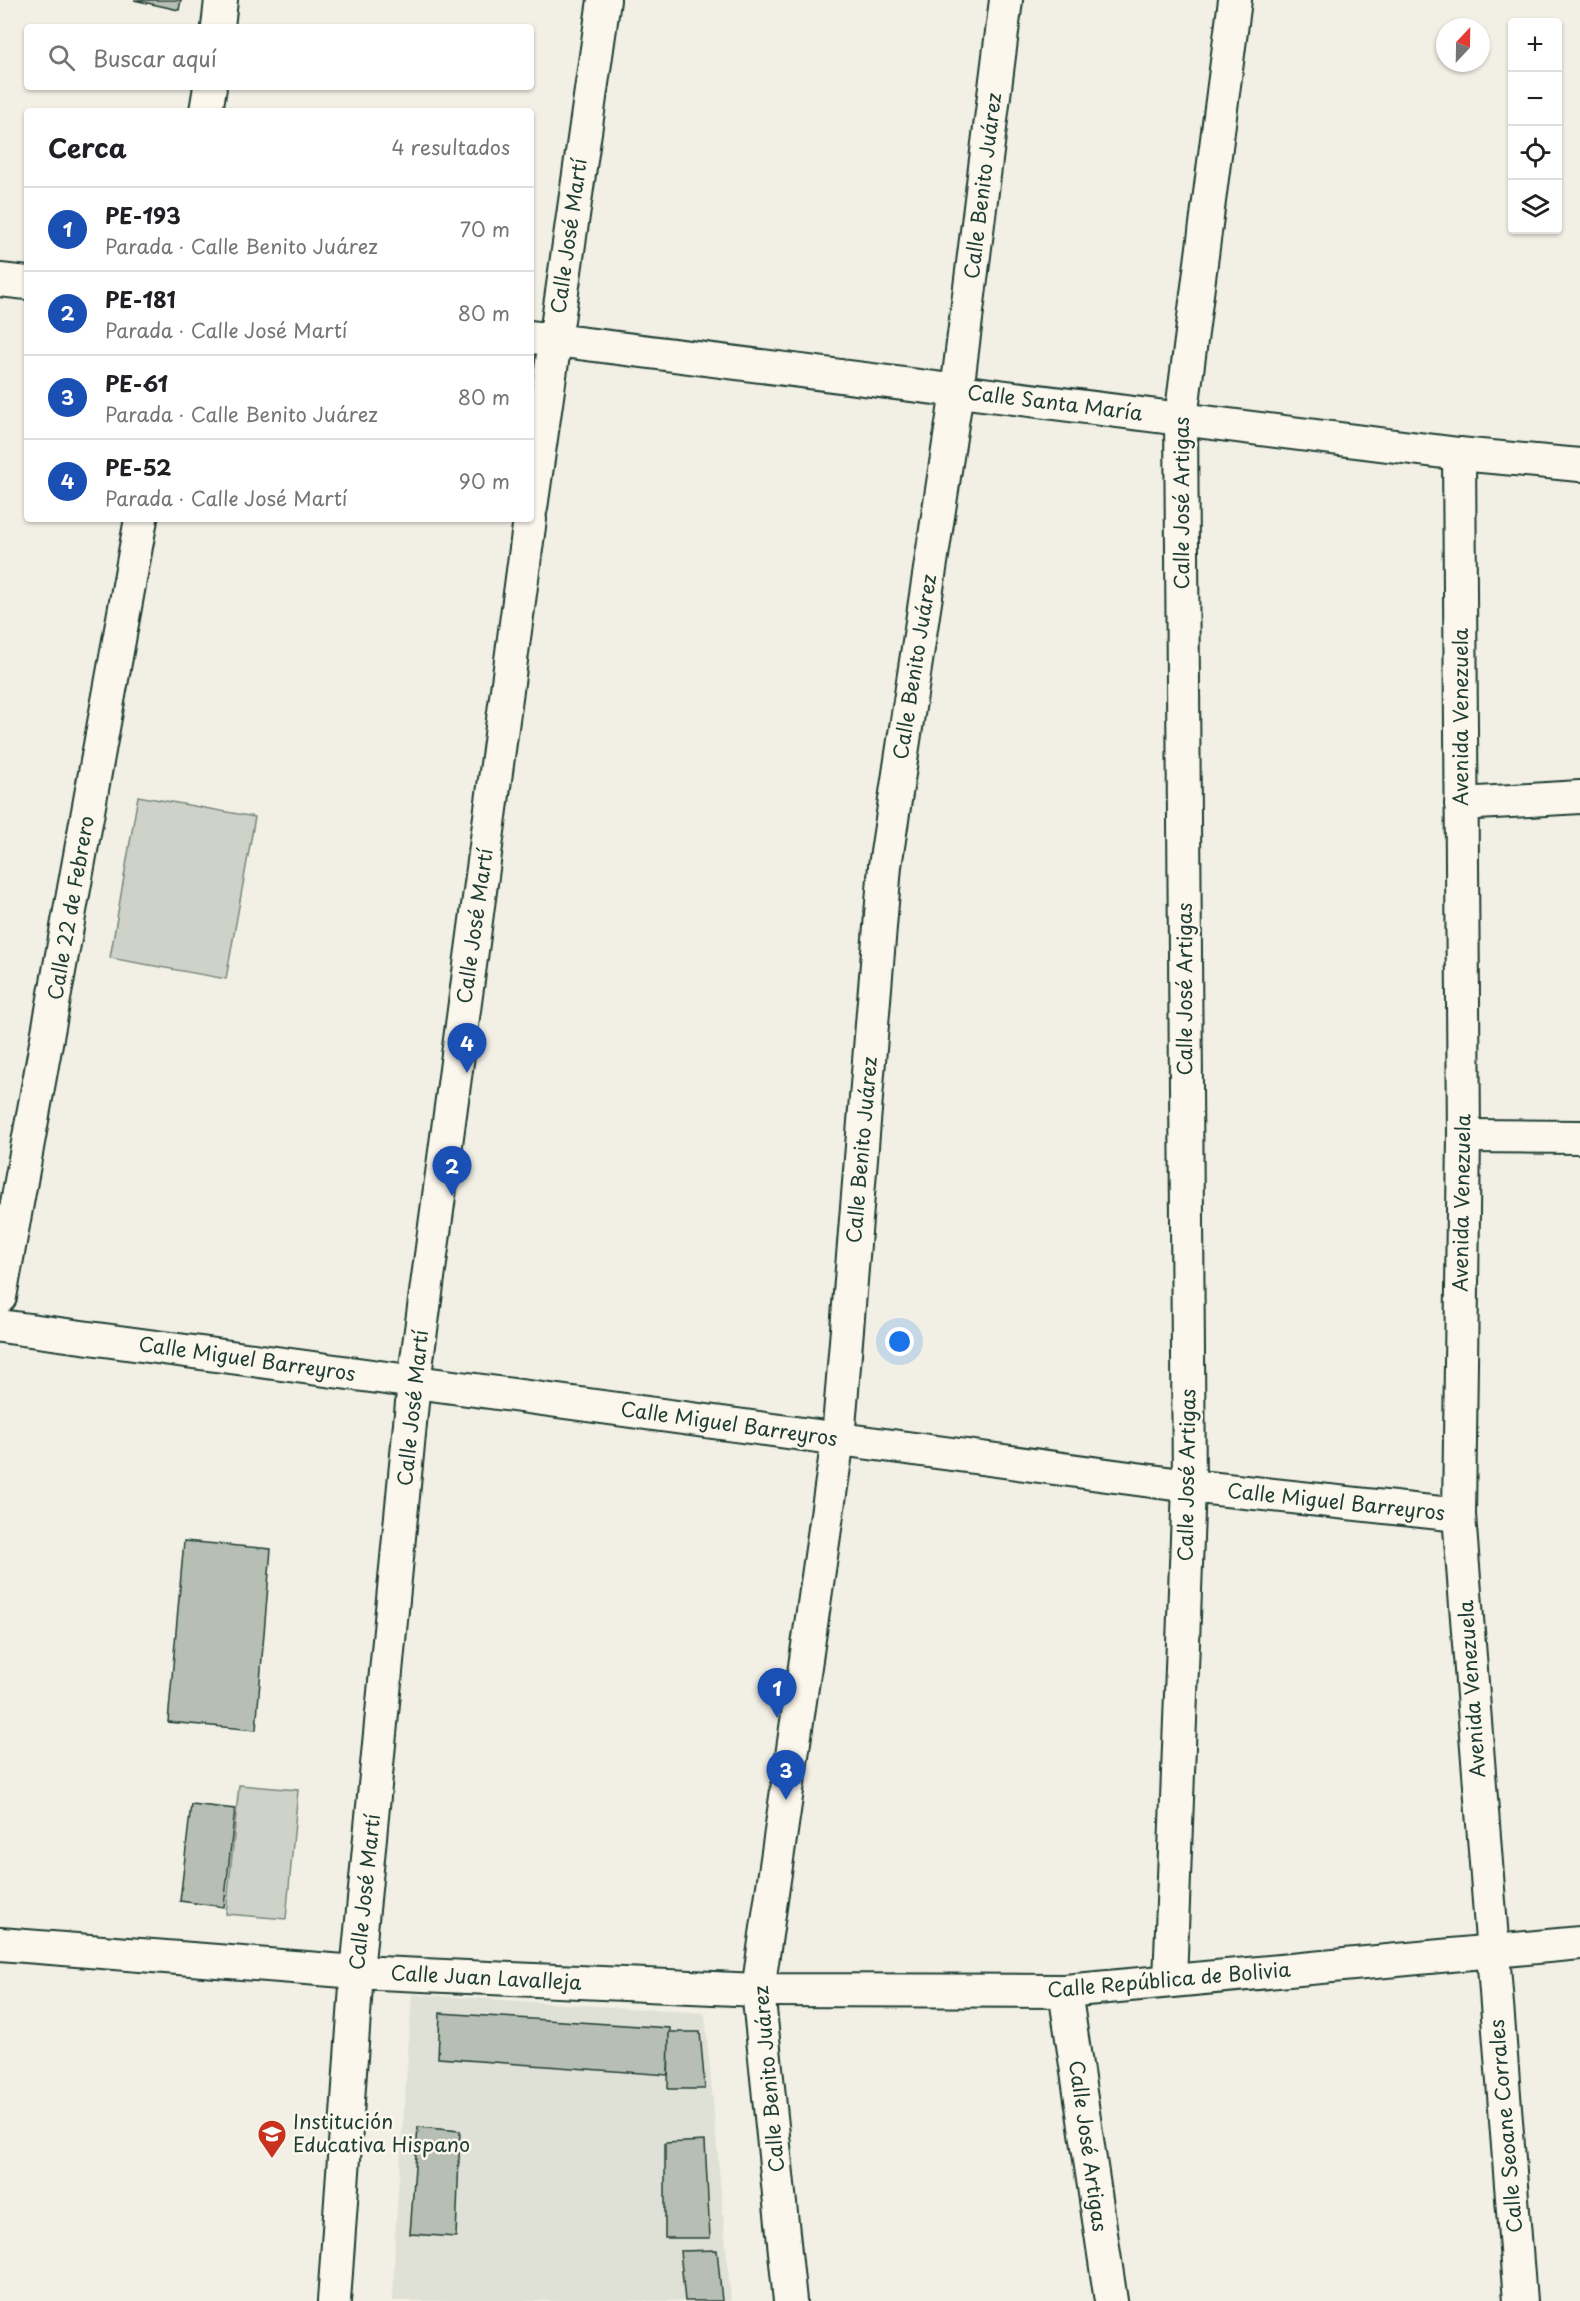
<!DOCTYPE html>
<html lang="es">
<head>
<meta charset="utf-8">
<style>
  body { margin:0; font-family:"Playpen Sans",sans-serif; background:#f6f6f6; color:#202124 }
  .controls { position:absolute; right:18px; top:18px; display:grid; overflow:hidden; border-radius:6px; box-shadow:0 2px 4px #0004 }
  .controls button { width:54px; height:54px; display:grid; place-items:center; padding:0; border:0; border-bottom:2px solid #e0e0e0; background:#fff; color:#202124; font:30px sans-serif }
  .compass { position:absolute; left:1436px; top:18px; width:54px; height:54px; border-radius:50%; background:#fff; box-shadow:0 2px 4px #0004; rotate:22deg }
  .you { position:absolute; left:900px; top:1342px; width:21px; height:21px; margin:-15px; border:4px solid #fff; border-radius:50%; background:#1a73e8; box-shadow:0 0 0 9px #1a73e833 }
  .badge { display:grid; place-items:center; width:39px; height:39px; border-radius:50%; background:#b45309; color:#fff; font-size:20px; font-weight:700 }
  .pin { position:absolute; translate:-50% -50px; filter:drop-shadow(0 2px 3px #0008) }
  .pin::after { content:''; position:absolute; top:32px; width:21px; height:18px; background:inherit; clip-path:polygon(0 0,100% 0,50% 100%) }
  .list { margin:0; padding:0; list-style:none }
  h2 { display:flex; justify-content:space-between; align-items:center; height:78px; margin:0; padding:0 24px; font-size:26px }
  h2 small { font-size:20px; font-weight:400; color:#757577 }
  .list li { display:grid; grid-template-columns:39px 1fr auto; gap:18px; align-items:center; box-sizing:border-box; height:84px; padding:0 24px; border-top:2px solid #e0e0e0 }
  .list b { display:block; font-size:22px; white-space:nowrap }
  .list p { margin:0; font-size:20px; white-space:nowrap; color:#757577 }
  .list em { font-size:20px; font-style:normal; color:#757577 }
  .icon { flex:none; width:33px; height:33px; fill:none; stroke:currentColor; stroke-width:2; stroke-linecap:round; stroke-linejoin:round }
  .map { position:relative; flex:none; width:1580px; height:2301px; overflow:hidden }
  .search { position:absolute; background:#fff; box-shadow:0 2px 4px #0004; left:24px; top:24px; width:510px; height:66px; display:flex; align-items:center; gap:15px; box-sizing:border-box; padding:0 21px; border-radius:6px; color:#757577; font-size:22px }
  .panel { position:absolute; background:#fff; box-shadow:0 2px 4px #0004; left:24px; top:108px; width:510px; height:414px; border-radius:6px }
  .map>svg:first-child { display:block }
  .built { fill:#e0e1d6 }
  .green { fill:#cfd2c8; stroke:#77887e; stroke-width:1.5 }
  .building { fill:#b7beb3; stroke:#1f3d34; stroke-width:1.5 }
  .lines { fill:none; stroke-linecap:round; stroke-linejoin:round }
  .minor-casing { stroke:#1f3d34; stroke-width:36 }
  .minor { stroke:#fbf7ec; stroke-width:32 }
  .labels { text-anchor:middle; stroke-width:5; stroke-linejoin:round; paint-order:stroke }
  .street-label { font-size:20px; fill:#1f3d34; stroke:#fbf7ec }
  .poi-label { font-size:20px; fill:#1f3d34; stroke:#fbf7ec; text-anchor:start }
</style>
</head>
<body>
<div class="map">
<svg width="1580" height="2301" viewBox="0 0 1580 2301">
  <rect width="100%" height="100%" fill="#f2f0e5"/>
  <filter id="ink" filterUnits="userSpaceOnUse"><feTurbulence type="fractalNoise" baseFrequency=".0167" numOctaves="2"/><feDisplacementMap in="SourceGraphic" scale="12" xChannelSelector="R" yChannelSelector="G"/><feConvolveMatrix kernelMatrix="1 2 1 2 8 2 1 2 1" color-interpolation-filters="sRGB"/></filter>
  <g filter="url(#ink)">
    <path class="built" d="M412,1994L705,2013L731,2301H393L395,2235Z"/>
    <g class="green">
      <path d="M138,796L255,817L226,979L110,958Z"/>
      <path d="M239,1785L298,1790L286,1919L226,1914Z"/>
    </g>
    <g class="building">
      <path d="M134,0H181L179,10Z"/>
      <path d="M184,1541L271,1549L256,1730L168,1722Z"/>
      <path d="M191,1804L235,1809L224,1907L180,1901Z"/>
      <path d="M440,2013L670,2028L668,2075L438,2058Z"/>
      <path d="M669,2032H700L705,2089H668Z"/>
      <path d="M418,2127L460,2131L456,2237L410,2234Z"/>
      <path d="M705,2141L710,2238H665V2143Z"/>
      <path d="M717,2250L722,2301H685L680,2251Z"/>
    </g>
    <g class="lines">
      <g class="minor-casing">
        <g id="minor">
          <path d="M218,27L221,0"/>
          <path d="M206,111L210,87"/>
          <path d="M0,280L27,283"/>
          <path d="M531,337L1459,454L1580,465"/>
          <path d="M1459,454L1464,1136L1459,1515L1520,2301"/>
          <path d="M531,508L604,0"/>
          <path d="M1461,804L1580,797"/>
          <path d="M1464,1136L1580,1137"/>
          <path d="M0,1297L141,519"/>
          <path d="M0,1326L1189,1486L1459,1515"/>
          <path d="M0,1944L357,1972L758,1990L1065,1991L1580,1943"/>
          <path d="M1170,1981L1189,1486L1181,418L1235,0"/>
          <path d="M1065,1991L1111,2301"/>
          <path d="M334,2301L357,1972L414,1382L530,519"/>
          <path d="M790,2301L758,1990L838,1439L885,866L957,391L1006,0"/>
        </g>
      </g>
      <use href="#minor" class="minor"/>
    </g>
  </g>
  <defs>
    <g id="school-pin" transform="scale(1.5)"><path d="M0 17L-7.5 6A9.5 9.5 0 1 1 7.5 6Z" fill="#c8321e" stroke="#fbf7ec"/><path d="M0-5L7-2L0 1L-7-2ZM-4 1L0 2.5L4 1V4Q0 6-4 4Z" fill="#fff"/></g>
  </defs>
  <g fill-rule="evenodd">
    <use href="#school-pin" x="272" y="2134"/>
  </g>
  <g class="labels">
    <g class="street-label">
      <text transform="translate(983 186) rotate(-83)" y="7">Calle Benito Juárez</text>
      <text transform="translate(569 236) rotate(-82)" y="7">Calle José Martí</text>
      <text transform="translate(1055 403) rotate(7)" y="7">Calle Santa María</text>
      <text transform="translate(1182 503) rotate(-90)" y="7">Calle José Artigas</text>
      <text transform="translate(915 667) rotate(-81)" y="7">Calle Benito Juárez</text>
      <text transform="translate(1461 717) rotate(-90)" y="7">Avenida Venezuela</text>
      <text transform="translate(71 908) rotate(-80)" y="7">Calle 22 de Febrero</text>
      <text transform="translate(475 926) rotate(-82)" y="7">Calle José Martí</text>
      <text transform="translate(1185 989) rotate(-90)" y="7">Calle José Artigas</text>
      <text transform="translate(862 1150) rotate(-85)" y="7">Calle Benito Juárez</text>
      <text transform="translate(1462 1203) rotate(-89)" y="7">Avenida Venezuela</text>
      <text transform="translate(247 1359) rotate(8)" y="7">Calle Miguel Barreyros</text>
      <text transform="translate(413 1408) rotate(-84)" y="7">Calle José Martí</text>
      <text transform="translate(729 1424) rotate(8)" y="7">Calle Miguel Barreyros</text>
      <text transform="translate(1187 1475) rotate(-89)" y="7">Calle José Artigas</text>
      <text transform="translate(1336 1502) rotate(6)" y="7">Calle Miguel Barreyros</text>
      <text transform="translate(1472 1689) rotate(-94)" y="7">Avenida Venezuela</text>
      <text transform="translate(365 1892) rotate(-84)" y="7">Calle José Martí</text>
      <text transform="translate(486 1978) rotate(3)" y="7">Calle Juan Lavalleja</text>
      <text transform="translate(1169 1980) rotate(-5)" y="7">Calle República de Bolivia</text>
      <text transform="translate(769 2079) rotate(-95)" y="7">Calle Benito Juárez</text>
      <text transform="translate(1506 2126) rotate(-95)" y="7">Calle Seoane Corrales</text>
      <text transform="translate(1088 2146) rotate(82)" y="7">Calle José Artigas</text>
    </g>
    <g class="poi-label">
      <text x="293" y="2129">Institución<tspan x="293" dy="23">Educativa Hispano</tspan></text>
    </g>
  </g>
</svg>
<div class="controls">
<button>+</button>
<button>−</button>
<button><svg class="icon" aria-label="locate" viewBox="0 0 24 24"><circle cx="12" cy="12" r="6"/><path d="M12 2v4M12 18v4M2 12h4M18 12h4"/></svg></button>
<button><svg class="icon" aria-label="layers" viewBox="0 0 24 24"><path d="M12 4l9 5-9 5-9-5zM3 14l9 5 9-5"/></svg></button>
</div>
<svg class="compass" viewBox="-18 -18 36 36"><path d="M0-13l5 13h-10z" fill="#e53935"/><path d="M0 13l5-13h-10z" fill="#757577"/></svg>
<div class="you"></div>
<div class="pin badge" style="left:777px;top:1718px;background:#1a4fb4">1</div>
<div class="pin badge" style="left:452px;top:1196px;background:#1a4fb4">2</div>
<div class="pin badge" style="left:786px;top:1800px;background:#1a4fb4">3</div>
<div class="pin badge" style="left:467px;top:1073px;background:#1a4fb4">4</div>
<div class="search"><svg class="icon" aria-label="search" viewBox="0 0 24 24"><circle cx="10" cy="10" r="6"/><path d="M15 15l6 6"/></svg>Buscar aquí</div>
<section class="panel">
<h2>Cerca<small>4 resultados</small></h2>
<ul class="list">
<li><span class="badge" style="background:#1a4fb4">1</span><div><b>PE-193</b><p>Parada · Calle Benito Juárez</p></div><em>70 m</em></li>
<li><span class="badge" style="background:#1a4fb4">2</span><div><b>PE-181</b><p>Parada · Calle José Martí</p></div><em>80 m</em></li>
<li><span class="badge" style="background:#1a4fb4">3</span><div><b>PE-61</b><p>Parada · Calle Benito Juárez</p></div><em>80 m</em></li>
<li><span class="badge" style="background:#1a4fb4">4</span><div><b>PE-52</b><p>Parada · Calle José Martí</p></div><em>90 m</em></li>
</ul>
</section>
</div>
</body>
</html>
